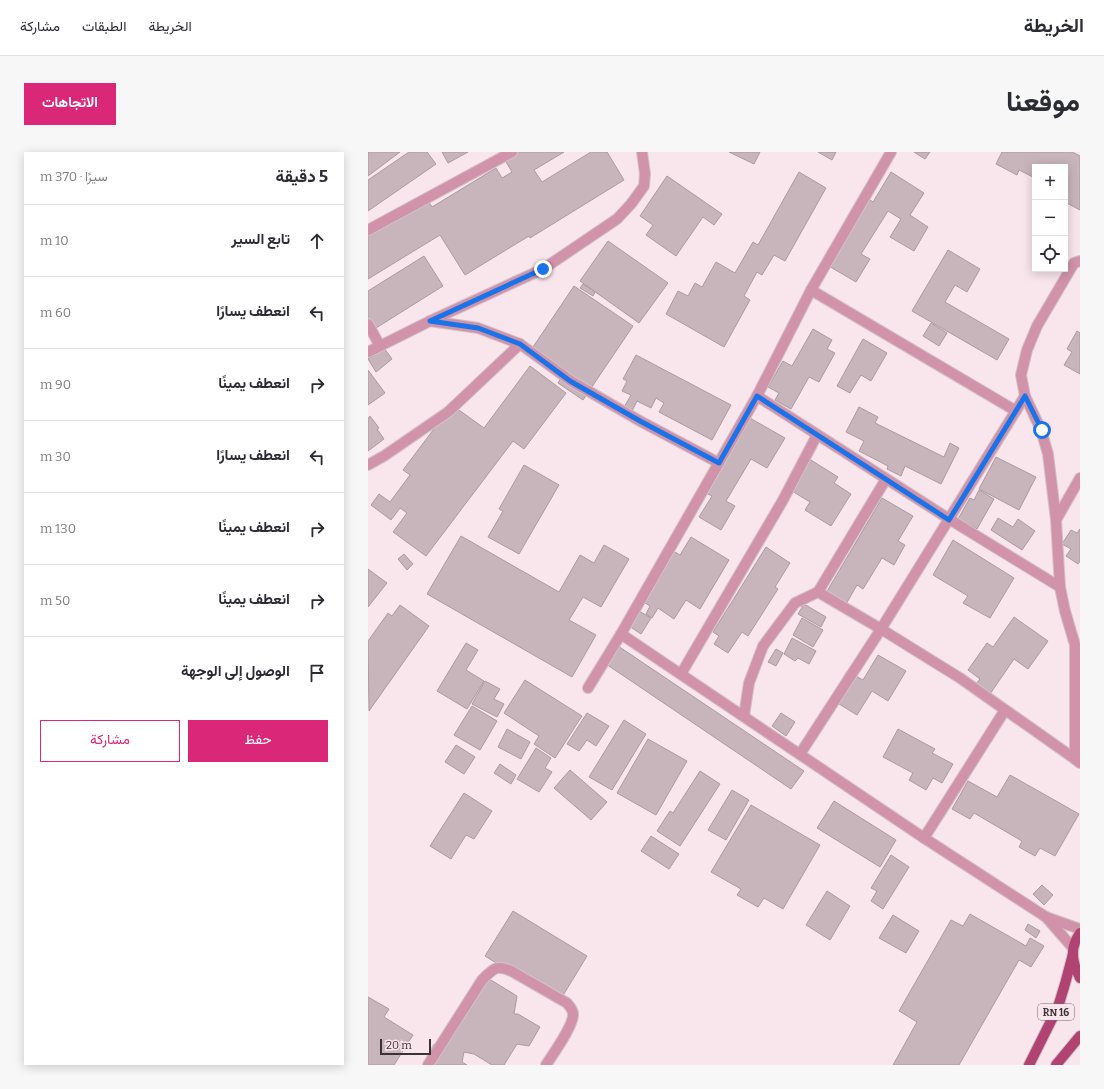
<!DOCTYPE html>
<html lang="ar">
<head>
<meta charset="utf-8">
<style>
  body { margin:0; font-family:Bitter,Vazirmatn,serif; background:#f7f7f7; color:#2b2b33; direction:rtl }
  .controls { position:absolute; right:12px; top:12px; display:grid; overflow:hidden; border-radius:0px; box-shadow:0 2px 10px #0003 }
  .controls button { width:36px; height:36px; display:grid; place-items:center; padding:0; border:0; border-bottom:1px solid #e1e1e2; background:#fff; color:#2b2b33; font:20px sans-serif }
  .scale { position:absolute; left:12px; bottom:10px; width:51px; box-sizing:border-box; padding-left:4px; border:2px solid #3a3235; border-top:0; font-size:11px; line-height:14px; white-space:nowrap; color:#3a3235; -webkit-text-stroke:3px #f9e5ec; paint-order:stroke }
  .stop { position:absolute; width:12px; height:12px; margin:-9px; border:3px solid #1a73e8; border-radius:50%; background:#fff }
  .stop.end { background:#1a73e8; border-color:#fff; box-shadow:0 1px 4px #0008 }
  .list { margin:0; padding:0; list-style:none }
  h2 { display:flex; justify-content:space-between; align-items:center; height:52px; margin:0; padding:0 16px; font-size:17px }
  h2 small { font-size:13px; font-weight:400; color:#7c7c81 }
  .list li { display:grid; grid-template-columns:26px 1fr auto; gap:12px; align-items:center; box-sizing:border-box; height:72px; padding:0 16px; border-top:1px solid #e1e1e2 }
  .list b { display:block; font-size:15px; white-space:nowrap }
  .list em { font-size:13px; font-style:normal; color:#7c7c81 }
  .actions { display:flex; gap:8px; padding:12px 16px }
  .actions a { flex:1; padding:9px 0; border:1px solid #db2777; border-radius:0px; text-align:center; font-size:14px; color:#db2777 }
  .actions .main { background:#db2777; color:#fff }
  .icon { flex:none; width:22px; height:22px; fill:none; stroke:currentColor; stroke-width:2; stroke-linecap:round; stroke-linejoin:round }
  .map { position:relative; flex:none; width:712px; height:913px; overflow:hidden; direction:ltr; border-radius:0px }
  header { display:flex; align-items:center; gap:24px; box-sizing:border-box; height:56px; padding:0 20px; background:#fff; border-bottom:1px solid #e1e1e2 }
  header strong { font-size:19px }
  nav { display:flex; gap:22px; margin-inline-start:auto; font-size:14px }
  .intro { display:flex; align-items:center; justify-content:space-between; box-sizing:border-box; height:96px; padding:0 24px }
  h1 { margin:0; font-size:28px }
  .button { padding:10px 18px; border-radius:0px; background:#db2777; color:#fff; font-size:14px; font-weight:700 }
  main { display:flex; gap:24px; padding:0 24px }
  aside { flex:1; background:#fff; border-radius:0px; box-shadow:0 2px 10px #0003 }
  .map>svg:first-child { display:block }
  .building { fill:#c8b5bb; stroke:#ac9aa0 }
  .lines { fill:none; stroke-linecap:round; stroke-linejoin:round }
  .minor-casing { stroke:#d3c1c7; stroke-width:12 }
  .primary-casing { stroke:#d3c1c7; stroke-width:12 }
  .minor { stroke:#d193a9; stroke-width:10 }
  .primary { stroke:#b04372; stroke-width:10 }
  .route { stroke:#1a73e8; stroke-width:5 }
  .labels { text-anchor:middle; stroke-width:3.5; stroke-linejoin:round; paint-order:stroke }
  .shield { fill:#f9e5ec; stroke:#73686c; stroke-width:1 }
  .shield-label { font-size:10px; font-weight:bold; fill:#3a3235 }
</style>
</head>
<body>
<header>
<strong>الخريطة</strong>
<nav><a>الخريطة</a><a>الطبقات</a><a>مشاركة</a></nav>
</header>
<div class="intro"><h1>موقعنا</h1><a class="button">الاتجاهات</a></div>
<main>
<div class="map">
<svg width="712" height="913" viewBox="0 0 712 913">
  <rect width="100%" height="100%" fill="#f9e5ec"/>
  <g class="building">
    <path d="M0,0H32L0,24Z"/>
    <path d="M41,0H59L68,12L0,59V28Z"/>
    <path d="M74,0H100L80,11Z"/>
    <path d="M150,0H196L166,18L174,30L223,0H239L256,28L162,86L161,84L97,123L72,83L0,127V82L59,47L64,55L128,16L134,26L144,20L137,8Z"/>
    <path d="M361,0H392L386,12Z"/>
    <path d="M450,0H468L464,8Z"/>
    <path d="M546,0H562L557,7Z"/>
    <path d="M634,0H704L712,4V58L697,50V15H667V26L651,18L649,23L628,12Z"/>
    <path d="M431,20L458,36L417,109L406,103L394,123L389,120L376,144L382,148L356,195L298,162L310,139L320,144L327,131L334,135L348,110L367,121L385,90L390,93Z"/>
    <path d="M523,20L556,41L542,63L560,75L546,99L522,85L533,67L520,59L493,102L502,107L488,130L459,113L499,46L505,50Z"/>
    <path d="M299,24L354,62L346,73L335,65L308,104L278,83L285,73L272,64Z"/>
    <path d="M240,89L300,131L271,171L212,129Z"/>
    <path d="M580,98L612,117L599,140L587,133L577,150L641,187L629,208L544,159Z"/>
    <path d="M56,104L75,134L0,181V139Z"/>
    <path d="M215,132L227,140L225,144L212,136Z"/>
    <path d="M206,134L265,174L215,248L190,231L194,224L161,201Z"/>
    <path d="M563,171L579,181L571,194L555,184Z"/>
    <path d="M445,177L464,188L459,197L467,201L451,230L441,225L423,257L407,248L411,241L400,235L415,209L424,214Z"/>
    <path d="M709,179L712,181V222L696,213L704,200L699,197Z"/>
    <path d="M495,187L519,201L503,229L493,223L482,241L469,234Z"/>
    <path d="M16,196L24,207L8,220L0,207Z"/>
    <path d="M268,203L363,253L344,288L291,260L296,251L288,246L283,256L269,249L262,263L254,259L263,243L254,239L259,229L255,227Z"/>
    <path d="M162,214L198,241L156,297L145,289L58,404L25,380L39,361L32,356L23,368L3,353L11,342L22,350L42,323L35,318L84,253L116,276Z"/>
    <path d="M0,218L17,241L0,253Z"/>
    <path d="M491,255L510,265L507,271L576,305L582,291L591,296L573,332L537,314L533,324L519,317L520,314L491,299L496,289L478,280Z"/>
    <path d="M2,264L11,276L9,277L16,287L0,299V266Z"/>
    <path d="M380,265L417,286L399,316L383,307L358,349L367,354L353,378L331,365L344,344L336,340Z"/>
    <path d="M438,305L470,325L466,331L483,342L463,374L437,358L442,350L419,336Z"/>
    <path d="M628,305L668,325L651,358L611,337Z"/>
    <path d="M156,313L191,333L151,402L120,385L135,359L131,357Z"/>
    <path d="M611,338L626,347L609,377L590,367L602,346L606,348Z"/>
    <path d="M514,346L545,364L530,389L537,393L526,413L514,406L495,437L489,433L478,452L458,441Z"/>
    <path d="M630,366L645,375L650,367L667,379L654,398L623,378Z"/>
    <path d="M712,377V409L710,412L698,404L703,397L694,392L703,378L709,381Z"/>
    <path d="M93,384L191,440L212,403L226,411L236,393L261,407L233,455L215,445L201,468L228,483L204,525L59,442Z"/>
    <path d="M323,385L361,408L332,457L318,448L306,467L290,456L284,466L278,462L282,454L274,449L305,399L312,403Z"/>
    <path d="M585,388L646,426L622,466L595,451L600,444L565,423Z"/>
    <path d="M398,395L422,411L407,435L410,437L380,484L374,480L360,501L346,492L351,484L345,480Z"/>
    <path d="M36,402L45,412L39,418L30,407Z"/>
    <path d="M0,417L19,431L0,455Z"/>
    <path d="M436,452L458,465L453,475L430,462Z"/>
    <path d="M32,453L61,474L1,559L0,489L20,461L24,464Z"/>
    <path d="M271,459L283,466L273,482L261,474Z"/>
    <path d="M646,465L680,489L660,517L646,507L622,542L608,532L612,527L600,518L619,491L625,495Z"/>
    <path d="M434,466L455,478L445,495L425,483Z"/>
    <path d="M424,486L448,499L441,512L430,506L427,509L416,502Z"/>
    <path d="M98,491L110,498L98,518L116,529L99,557L69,539Z"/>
    <path d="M250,494L436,619L423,637L238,512Z"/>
    <path d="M408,497L415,501L408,514L400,510Z"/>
    <path d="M510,503L538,519L520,549L504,539L489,563L463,547L479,519L495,528Z"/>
    <path d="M157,528L214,564L187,606L166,592L171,584L136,561Z"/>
    <path d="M117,529L132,537L126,547L136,552L129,565L104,552Z"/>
    <path d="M104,554L129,569L112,598L86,583Z"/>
    <path d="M219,561L241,574L228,594L219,588L211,599L199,592Z"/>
    <path d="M413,561L427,570L418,584L404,574Z"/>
    <path d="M256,568L278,582L244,638L221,625Z"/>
    <path d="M139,577L162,590L153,607L130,595Z"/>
    <path d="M530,577L567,597L564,601L585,612L574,631L565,626L558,638L541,628L545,621L515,605Z"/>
    <path d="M280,587L319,609L288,663L249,641Z"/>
    <path d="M88,593L107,605L96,622L77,610Z"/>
    <path d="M168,596L183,606L177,616L184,620L171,640L149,627Z"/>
    <path d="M132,612L148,623L143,632L126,621Z"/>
    <path d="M202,618L239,650L223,668L186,636Z"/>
    <path d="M332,619L352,632L312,694L289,679L302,659L305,661Z"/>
    <path d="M642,623L711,662L687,704L672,696L667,704L651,695L654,689L606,661L602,667L584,657L600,629L629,645Z"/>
    <path d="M364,638L381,648L358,688L340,678Z"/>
    <path d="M96,641L124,659L106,687L98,683L83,707L62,694Z"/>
    <path d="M466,649L528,688L512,715L449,676Z"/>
    <path d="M383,653L452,693L415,757L396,746L390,755L369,743L373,737L343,720Z"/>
    <path d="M283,684L311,702L301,717L273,699Z"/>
    <path d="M523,703L541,715L515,757L503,749L509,739L503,736Z"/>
    <path d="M674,733L685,743L676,753L665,742Z"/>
    <path d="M459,739L482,754L462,788L438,773Z"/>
    <path d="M145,759L219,804L191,850L117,804Z"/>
    <path d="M602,762L658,794L662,786L676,794L663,815L651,808L591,913H525L549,870L531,859L583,768L595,774Z"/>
    <path d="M525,763L551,779L538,801L511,786Z"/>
    <path d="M660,772L672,779L668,786L657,778Z"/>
    <path d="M118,825L149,844L146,862H150L172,875L161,894L149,892L136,913H124L106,902L96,900L94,910L99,913H58L60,904L66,892L76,897Z"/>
    <path d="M0,845L21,857L16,865L45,883L26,913H0Z"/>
  </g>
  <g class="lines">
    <g class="minor-casing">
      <g id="minor">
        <path d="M0,78L144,0"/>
        <path d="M712,109L706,111L669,174L659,198L653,223L657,244L673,278L680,302L688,368L692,435L697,459L707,493V607L712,611"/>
        <path d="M443,138L648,259"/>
        <path d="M62,169L110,176L152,192"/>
        <path d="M0,172L12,194"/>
        <path d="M0,200L62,169L175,117L249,67L263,52L276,34L277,22L274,0"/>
        <path d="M389,244L581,367L692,435"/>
        <path d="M0,313L16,304L80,260L152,192L203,229L272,269L351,311"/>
        <path d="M688,368L712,326"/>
        <path d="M450,440L513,477L592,526L707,607"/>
        <path d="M253,482L556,686L678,765"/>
        <path d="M313,522L415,348L449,283"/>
        <path d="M220,536L253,482L389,244L443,138L523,0"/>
        <path d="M376,564L381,531L395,494L427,451L450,440L518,327"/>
        <path d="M432,602L513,477L657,244"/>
        <path d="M556,686L637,558"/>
        <path d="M705,796L678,765L712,777"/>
        <path d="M60,913L114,828C126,816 129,812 145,820L199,851C201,854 205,857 205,862C206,873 185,902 178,913"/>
      </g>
    </g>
    <g class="primary-casing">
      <g id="primary">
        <path d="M712,781C701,797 704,810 712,826"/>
        <path d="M661,913L690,855L697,832L705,802"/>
        <path d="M688,913L712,884"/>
      </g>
    </g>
    <use href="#minor" class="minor"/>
    <use href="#primary" class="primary"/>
  </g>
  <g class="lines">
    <path class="route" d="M175,117L62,169L110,176L152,192L202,229L272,269L351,311L389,244L581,368L657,244L674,278"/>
  </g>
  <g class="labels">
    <rect class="shield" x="670" y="852" width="36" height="16" rx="3"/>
    <g class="shield-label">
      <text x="688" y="864">RN 16</text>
    </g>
  </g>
</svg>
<div class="controls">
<button>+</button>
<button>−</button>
<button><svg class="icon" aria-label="locate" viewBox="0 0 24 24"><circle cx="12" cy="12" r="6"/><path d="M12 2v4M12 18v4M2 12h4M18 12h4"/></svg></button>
</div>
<div class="scale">20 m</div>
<div class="stop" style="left:674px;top:278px"></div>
<div class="stop end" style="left:175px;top:117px"></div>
</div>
<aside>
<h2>5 دقيقة<small>سيرًا · 370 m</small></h2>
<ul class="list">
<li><svg class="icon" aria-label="ahead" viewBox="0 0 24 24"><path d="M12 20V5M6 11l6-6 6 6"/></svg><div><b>تابع السير</b></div><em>10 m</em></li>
<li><svg class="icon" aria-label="left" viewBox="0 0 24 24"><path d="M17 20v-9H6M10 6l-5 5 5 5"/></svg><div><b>انعطف يسارًا</b></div><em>60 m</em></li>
<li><svg class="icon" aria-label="right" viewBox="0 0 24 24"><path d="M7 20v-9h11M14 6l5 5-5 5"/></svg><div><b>انعطف يمينًا</b></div><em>90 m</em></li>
<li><svg class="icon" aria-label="left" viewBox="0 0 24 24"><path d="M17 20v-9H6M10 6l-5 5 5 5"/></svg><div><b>انعطف يسارًا</b></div><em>30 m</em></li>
<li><svg class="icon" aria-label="right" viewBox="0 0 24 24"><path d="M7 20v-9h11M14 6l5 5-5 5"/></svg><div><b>انعطف يمينًا</b></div><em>130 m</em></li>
<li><svg class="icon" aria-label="right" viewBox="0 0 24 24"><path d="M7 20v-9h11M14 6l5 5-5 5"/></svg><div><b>انعطف يمينًا</b></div><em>50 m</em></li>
<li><svg class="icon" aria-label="arrive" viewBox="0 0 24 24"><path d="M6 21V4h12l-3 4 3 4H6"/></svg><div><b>الوصول إلى الوجهة</b></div></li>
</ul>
<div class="actions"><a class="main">حفظ</a><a>مشاركة</a></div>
</aside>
</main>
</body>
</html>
